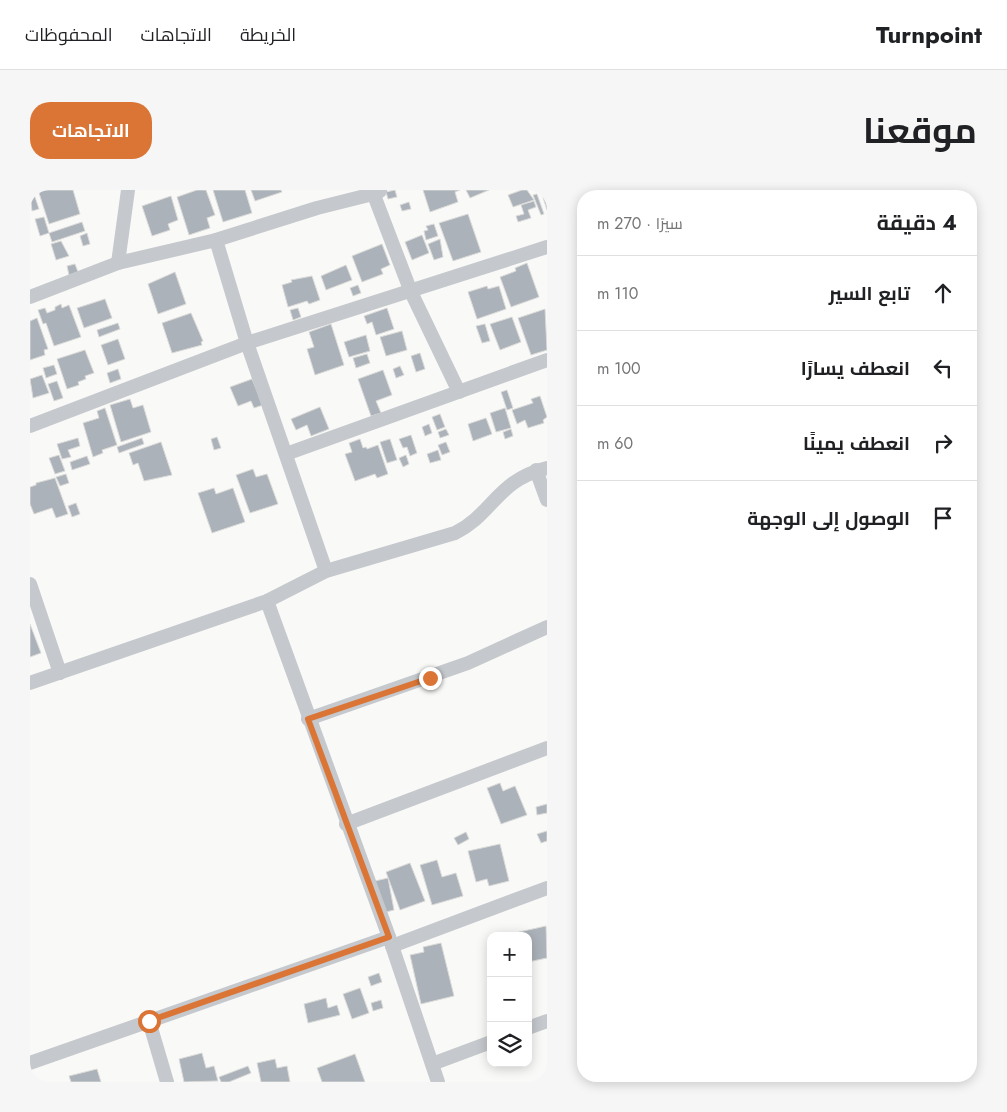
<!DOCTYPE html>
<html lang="ar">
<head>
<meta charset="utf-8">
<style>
  body { margin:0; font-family:Jost,Cairo,sans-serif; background:#f6f6f6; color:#202124; direction:rtl }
  .controls { position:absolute; right:15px; bottom:15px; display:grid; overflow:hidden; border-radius:10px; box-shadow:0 2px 12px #0003 }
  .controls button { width:45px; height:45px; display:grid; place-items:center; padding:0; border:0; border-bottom:1px solid #e0e0e0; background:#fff; color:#202124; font:25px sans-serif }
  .stop { position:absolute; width:15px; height:15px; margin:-11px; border:4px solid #da7536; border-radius:50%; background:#fff }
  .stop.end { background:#da7536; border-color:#fff; box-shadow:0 1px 5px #0008 }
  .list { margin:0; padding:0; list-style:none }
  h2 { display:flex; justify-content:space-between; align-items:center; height:65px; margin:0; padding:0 20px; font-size:21px }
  h2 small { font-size:16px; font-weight:400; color:#757577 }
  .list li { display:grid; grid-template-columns:32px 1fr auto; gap:15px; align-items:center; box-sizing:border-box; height:75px; padding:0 20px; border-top:1px solid #e0e0e0 }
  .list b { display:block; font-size:19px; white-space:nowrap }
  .list em { font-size:16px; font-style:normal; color:#757577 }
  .icon { flex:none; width:28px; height:28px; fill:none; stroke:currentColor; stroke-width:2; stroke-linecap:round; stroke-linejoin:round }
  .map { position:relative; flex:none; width:517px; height:892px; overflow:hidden; direction:ltr; border-radius:20px }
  header { display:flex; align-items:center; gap:30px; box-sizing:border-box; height:70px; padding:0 25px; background:#fff; border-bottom:1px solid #e0e0e0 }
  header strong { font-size:24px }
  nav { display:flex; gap:28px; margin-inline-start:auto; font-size:18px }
  .intro { display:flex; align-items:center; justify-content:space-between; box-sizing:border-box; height:120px; padding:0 30px }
  h1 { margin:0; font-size:35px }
  .button { padding:12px 22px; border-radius:20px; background:#da7536; color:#fff; font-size:18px; font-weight:700 }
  main { display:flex; gap:30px; padding:0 30px }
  aside { flex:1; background:#fff; border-radius:20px; box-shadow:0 2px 12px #0003 }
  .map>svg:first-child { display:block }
  .building { fill:#acb2b9; stroke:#dbdbd9 }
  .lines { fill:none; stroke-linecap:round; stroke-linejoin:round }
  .minor { stroke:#c5c8cc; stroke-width:14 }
  .route { stroke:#da7536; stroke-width:6 }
</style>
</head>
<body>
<header>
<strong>Turnpoint</strong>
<nav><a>الخريطة</a><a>الاتجاهات</a><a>المحفوظات</a></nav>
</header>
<div class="intro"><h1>موقعنا</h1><a class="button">الاتجاهات</a></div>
<main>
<aside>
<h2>4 دقيقة<small>سيرًا · 270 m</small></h2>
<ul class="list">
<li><svg class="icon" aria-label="ahead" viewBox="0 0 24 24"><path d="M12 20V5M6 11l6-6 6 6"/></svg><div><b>تابع السير</b></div><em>110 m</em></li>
<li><svg class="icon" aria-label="left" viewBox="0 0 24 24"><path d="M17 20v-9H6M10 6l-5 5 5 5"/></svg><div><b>انعطف يسارًا</b></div><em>100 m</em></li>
<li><svg class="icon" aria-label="right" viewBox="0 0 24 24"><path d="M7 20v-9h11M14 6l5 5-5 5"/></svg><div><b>انعطف يمينًا</b></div><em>60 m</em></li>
<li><svg class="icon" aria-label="arrive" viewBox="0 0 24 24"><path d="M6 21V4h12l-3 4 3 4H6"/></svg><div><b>الوصول إلى الوجهة</b></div></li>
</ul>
</aside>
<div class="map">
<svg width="517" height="892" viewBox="0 0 517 892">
  <rect width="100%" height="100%" fill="#f9f9f7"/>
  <g class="building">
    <path d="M8,0H43L50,24L19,34Z"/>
    <path d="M167,0H176L185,25L177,28L180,38L159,45L147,7Z"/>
    <path d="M183,0H215L222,23L193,32Z"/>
    <path d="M221,0H251L252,2L225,11Z"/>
    <path d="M365,0L367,7L358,9L356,2Z"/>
    <path d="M393,0H430L425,2L428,12L400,22Z"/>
    <path d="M436,0H459L440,8Z"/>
    <path d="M492,0H497L504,10L483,17L478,5Z"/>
    <path d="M517,0V20L511,1Z"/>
    <path d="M3,1L9,19L2,21L0,2Z"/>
    <path d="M507,4L514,24L511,25L503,5Z"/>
    <path d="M141,6L148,30L138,34L140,40L122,46L112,16Z"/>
    <path d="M504,11L506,17L498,20L501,28L488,32L486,26L494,24L491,15Z"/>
    <path d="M379,12L381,19L372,21L370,15Z"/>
    <path d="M438,24L451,62L423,71L409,33Z"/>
    <path d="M14,27L19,43L10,46L5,29Z"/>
    <path d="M52,32L55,41L22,52L19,43Z"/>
    <path d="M404,34L408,46L396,50L394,41L398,40L396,36Z"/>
    <path d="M57,43L60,54L53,56L50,46Z"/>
    <path d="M392,45L399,63L382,70L375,52Z"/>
    <path d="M410,49L413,67L404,70L398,54Z"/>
    <path d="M31,51L39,66L26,70L21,54Z"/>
    <path d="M352,54L360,75L351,79L353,84L332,92L322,66Z"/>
    <path d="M497,73L509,107L481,117L470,87L486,81L485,78Z"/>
    <path d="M45,74L48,82L39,85L37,76Z"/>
    <path d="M316,75L322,90L296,100L291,86Z"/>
    <path d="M145,82L156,114L128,124L118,94Z"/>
    <path d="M282,86L290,110L279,114L277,111L258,117L252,95L262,92L261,90Z"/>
    <path d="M328,95L331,103L323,106L320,98Z"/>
    <path d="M457,96L458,99L469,96L476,119L447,129L438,102Z"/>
    <path d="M75,109L82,128L54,138L47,118Z"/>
    <path d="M31,114L32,118L39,115L51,147L24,156L16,133L13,134L8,120L15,118L17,123L25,120V117Z"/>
    <path d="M268,118L271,127L263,130L260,120Z"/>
    <path d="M357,118L364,139L346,145L342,132L337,134L334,126Z"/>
    <path d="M515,119L517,160L501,165L488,128Z"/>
    <path d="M161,123L173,151L171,152L172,155L142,163L132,133Z"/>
    <path d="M482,127L491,152L470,160L460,134Z"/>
    <path d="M7,128L18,159L14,160L15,165L0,170V131Z"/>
    <path d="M88,133L90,139L69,147L67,140Z"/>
    <path d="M301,134L314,175L285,185L277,159L284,157L279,142Z"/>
    <path d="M455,134L460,151L452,153L446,136Z"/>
    <path d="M372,141L377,160L356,166L350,147Z"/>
    <path d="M336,145L340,161L319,167L314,152Z"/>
    <path d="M88,149L95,169L78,175L71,155Z"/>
    <path d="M55,160L64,183L55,186L56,189L48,192L49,195L37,199L27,169Z"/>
    <path d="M390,163L395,179L386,182L381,166Z"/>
    <path d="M337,164L340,173L326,178L323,168Z"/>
    <path d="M24,175L27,184L16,188L13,178Z"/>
    <path d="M370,176L374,185L366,188L363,179Z"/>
    <path d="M88,179L91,189L80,193L77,183Z"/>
    <path d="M353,180L362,205L346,211L351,223L341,226L328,189Z"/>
    <path d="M12,185L19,203L3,208L0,189Z"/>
    <path d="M222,189L233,215L224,218L221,211L208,216L200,197Z"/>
    <path d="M27,191L33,208L24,211L18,194Z"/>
    <path d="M477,200L483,218L477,220L471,202Z"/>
    <path d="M510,206L517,227L513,230L514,233L498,238L495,230L487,234L482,220L503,213L501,209Z"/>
    <path d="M100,209L103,218L113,215L121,242L91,252L80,215Z"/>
    <path d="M290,217L299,239L281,246L277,235L266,240L261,229Z"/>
    <path d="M75,218L87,255L72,260L73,263L63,267L53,233L69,228L67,221Z"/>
    <path d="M475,218L481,238L466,242L460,223Z"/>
    <path d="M410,224L415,237L407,240L402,227Z"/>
    <path d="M456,228L462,244L443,251L438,234Z"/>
    <path d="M399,234L402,243L395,246L392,237Z"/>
    <path d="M416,239L419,245L410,248L408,242Z"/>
    <path d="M481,239L483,246L475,249L473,242Z"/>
    <path d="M381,245L387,263L380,266L377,257L373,258L369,249Z"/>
    <path d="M187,247L191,258L184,260L181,249Z"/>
    <path d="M48,248L50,256L38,260L41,267L32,269L27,254Z"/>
    <path d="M112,248L114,254L89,263L87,257Z"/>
    <path d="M330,249L333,258L336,257L337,259L348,255L358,284L347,288L345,284L325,291L315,264L322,262L319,253Z"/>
    <path d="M360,249L367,270L357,273L350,252Z"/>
    <path d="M131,252L142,285L114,291L108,273L103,275L99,263Z"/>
    <path d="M416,252L420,262L412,265L408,255Z"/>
    <path d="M408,260L411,270L400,273L397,264Z"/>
    <path d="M29,265L35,281L25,284L19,268Z"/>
    <path d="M376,265L379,274L373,277L369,268Z"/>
    <path d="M57,266L60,274L42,280L40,272Z"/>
    <path d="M223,279L226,287L237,284L248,314L220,323L206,285Z"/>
    <path d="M36,284L39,293L30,296L26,287Z"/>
    <path d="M25,288L38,324L26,328L22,318L4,324L0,314V297L6,295V293Z"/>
    <path d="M184,298L186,304L203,298L215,332L182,343L168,303Z"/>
    <path d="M46,313L50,324L42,327L38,316Z"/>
    <path d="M0,434L11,463L0,467Z"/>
    <path d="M470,593L473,601L485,596L497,625L471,634L457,598Z"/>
    <path d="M517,614V623L507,625L506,617Z"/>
    <path d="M517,641V651L511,653L507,644Z"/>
    <path d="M436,642L439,649L428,655L424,648Z"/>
    <path d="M470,654L479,691L459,696L457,689L446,692L438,661Z"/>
    <path d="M407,670L412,687L426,683L433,706L402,715L390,675Z"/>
    <path d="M380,673L395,711L370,720L356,682Z"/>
    <path d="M358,688L364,720L352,723L345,691Z"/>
    <path d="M516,736L517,768L498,772V746H490L489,742Z"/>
    <path d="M411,753L424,806L391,814L380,765L394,762L393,757Z"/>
    <path d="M349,783L352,792L341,796L338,787Z"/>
    <path d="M330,798L339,823L322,829L313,804Z"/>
    <path d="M296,808L298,818L307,815L310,825L278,833L274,814Z"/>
    <path d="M351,810L353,818L343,821L341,813Z"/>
    <path d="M172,863L176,878L184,876L188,891L154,892L149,869Z"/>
    <path d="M325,864L335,892H292L287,878Z"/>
    <path d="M245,869L247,878L257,876L260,892H231L227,873Z"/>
    <path d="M218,876L221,883L199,892H191L189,887Z"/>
    <path d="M67,879L71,892H41L39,886Z"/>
  </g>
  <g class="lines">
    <g class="minor">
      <path d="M98,0L88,73L186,50L217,153L296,381"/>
      <path d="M342,0L381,102L429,202"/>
      <path d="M186,50L287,18L343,4L350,1"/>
      <path d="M0,107L88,73"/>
      <path d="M0,236L217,153L517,57"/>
      <path d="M256,264L517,170"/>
      <path d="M506,280L517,310"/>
      <path d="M0,394L30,483"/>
      <path d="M237,411L359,747L408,892"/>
      <path d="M0,493L237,411L296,381L425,343C463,324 467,290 517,278"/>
      <path d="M278,529L438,473L517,437"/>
      <path d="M316,634L517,558"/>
      <path d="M362,756L517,698"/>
      <path d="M119,831L137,892"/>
      <path d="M498,838L517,831"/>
      <path d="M0,873L359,747"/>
      <path d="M402,874L461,852"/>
    </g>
  </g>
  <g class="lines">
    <path class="route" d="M119,831L359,747L278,529L400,488"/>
  </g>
</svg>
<div class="controls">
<button>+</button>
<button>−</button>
<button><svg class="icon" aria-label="layers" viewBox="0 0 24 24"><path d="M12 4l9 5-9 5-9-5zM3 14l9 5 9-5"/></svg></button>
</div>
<div class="stop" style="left:119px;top:831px"></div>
<div class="stop end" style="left:400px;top:488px"></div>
</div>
</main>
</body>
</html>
